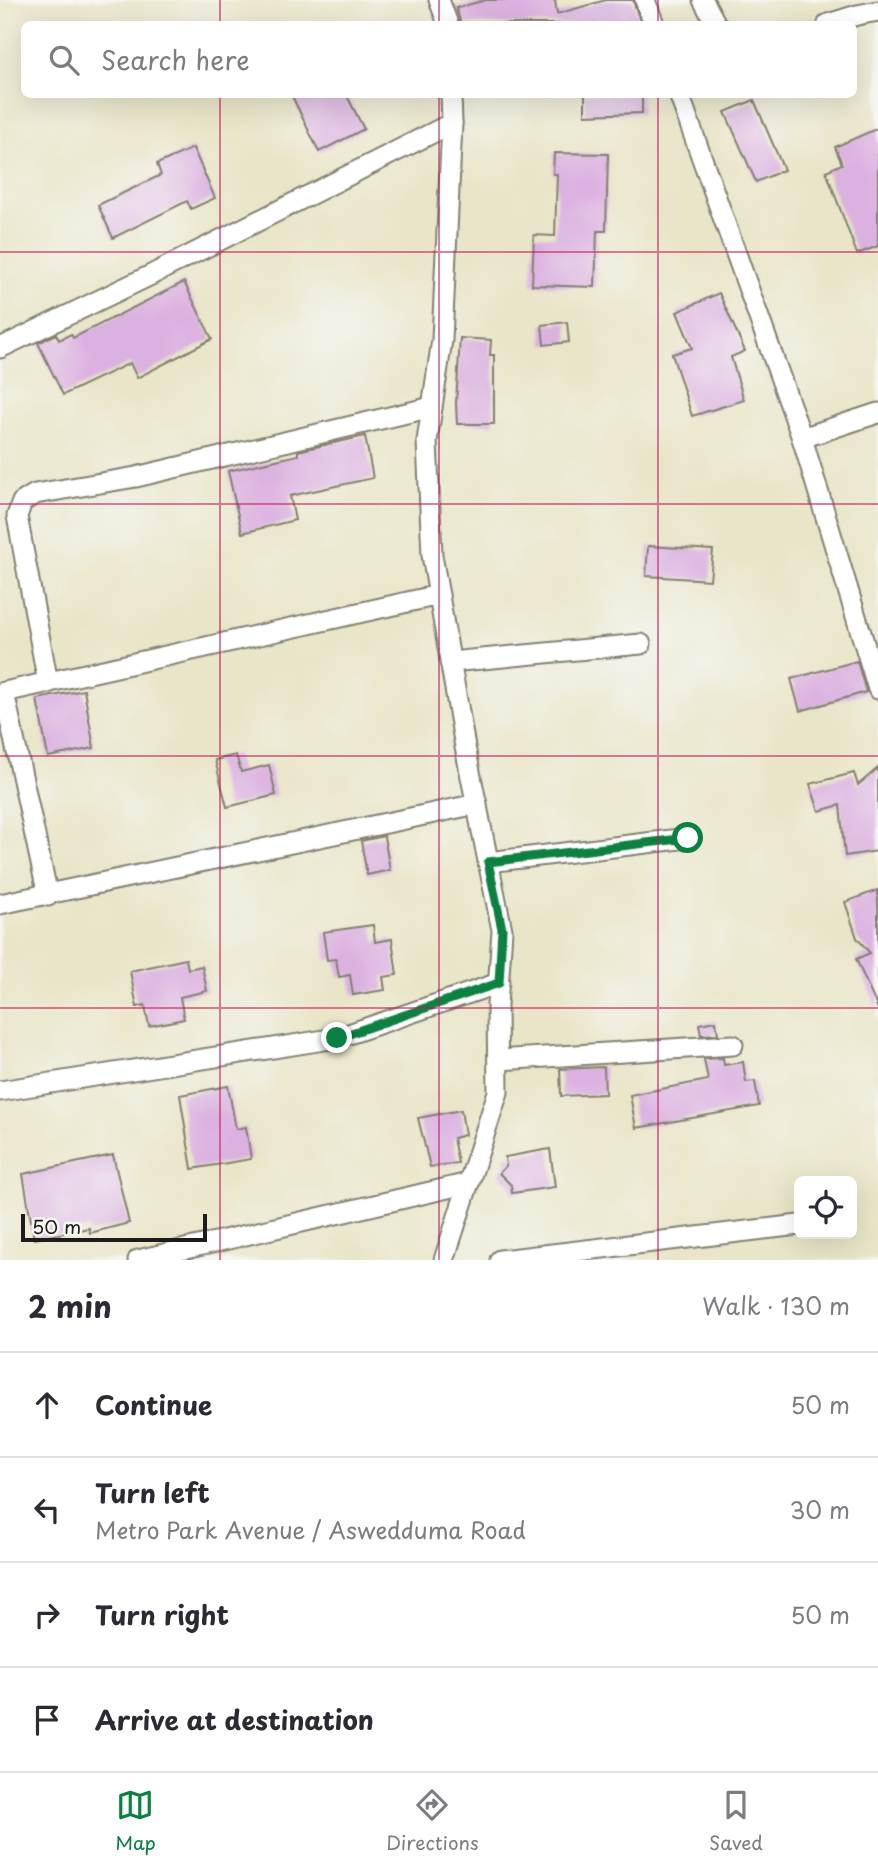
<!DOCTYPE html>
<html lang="en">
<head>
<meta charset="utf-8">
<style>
  body { margin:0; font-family:"Playpen Sans",sans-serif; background:#f2f2f3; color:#2b2b33 }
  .controls { position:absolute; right:21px; bottom:21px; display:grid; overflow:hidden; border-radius:10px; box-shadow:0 7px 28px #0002 }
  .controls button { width:63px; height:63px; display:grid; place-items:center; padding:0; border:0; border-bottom:2px solid #e1e1e2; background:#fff; color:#2b2b33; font:35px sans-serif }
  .scale { position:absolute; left:21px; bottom:18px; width:186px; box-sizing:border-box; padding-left:7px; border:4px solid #1c1c1c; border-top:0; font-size:19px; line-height:24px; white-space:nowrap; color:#1c1c1c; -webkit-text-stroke:5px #f6f6f2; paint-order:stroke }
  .stop { position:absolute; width:21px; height:21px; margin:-16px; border:5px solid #0b8043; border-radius:50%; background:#fff }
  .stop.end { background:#0b8043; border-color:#fff; box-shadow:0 2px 7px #0008 }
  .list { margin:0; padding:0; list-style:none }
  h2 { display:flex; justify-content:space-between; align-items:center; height:91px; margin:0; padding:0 28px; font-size:30px }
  h2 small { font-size:23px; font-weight:400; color:#7c7c81 }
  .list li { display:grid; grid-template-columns:46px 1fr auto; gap:21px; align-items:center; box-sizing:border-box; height:105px; padding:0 28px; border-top:2px solid #e1e1e2 }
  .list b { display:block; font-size:26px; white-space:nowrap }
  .list p { margin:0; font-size:23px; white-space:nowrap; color:#7c7c81 }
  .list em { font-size:23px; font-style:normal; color:#7c7c81 }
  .icon { flex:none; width:38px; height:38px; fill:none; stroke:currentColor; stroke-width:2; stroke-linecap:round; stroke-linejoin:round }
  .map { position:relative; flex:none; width:878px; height:1260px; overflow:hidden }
  .search { position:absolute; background:#fff; box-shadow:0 7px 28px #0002; left:21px; right:21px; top:21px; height:77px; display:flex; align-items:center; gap:18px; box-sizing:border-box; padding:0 24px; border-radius:10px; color:#7c7c81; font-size:26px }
  .sheet { height:511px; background:#fff }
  nav { display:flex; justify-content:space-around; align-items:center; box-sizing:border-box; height:98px; border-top:2px solid #e1e1e2; background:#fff; font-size:19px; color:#7c7c81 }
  nav a { display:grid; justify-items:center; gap:4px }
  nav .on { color:#0b8043 }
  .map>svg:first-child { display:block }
  .building { fill:#dbb1e0 }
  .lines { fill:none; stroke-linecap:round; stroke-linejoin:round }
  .minor-casing { stroke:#828072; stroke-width:23 }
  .minor { stroke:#fff; stroke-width:19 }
  .route { stroke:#0b8043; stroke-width:9 }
  .grid { fill:none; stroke:#c2185b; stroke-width:2; stroke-opacity:0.55 }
</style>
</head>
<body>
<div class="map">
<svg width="878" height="1260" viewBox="0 0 878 1260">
  <rect width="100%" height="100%" fill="#f6f6f2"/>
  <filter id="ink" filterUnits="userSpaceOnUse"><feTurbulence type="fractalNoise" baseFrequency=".0143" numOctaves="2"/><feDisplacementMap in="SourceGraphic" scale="14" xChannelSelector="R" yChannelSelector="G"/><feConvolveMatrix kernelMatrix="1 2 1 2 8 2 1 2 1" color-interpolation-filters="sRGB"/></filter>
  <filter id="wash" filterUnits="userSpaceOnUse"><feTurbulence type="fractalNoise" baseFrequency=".00686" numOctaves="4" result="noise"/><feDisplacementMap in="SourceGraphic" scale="28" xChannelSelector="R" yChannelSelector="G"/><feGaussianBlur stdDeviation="1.57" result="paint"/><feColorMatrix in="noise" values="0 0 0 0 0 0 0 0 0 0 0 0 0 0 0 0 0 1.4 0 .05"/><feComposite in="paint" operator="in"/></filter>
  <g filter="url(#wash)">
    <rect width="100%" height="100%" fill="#e9e5c8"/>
    <g id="blocks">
      <g class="building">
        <path d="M486,0H555L557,14L606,0H633L641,24H461L456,8Z"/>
        <path d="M291,94H346L364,129L319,152Z"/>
        <path d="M585,94H642V113L585,115Z"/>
        <path d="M754,100L784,170L756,182L725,112Z"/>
        <path d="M878,128V246L857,254L826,171L842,164L835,147Z"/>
        <path d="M193,148L215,198L191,209L187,201L113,238L98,205L161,175L157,164Z"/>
        <path d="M554,153L608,154L606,231H597L595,287L532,285L534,235L555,236L557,174H553Z"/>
        <path d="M184,282L212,339L137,378L130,363L63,395L38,343L56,334L59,340L71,334L73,338Z"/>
        <path d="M719,293L745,351L731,357L744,400L692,416L672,354L692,348L677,312Z"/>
        <path d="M567,322L569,342L544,345L542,325Z"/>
        <path d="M460,338L491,340L490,355H494V424H457L456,403Z"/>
        <path d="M365,436L373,478L290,496L295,520L242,533L228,471L298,455V451Z"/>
        <path d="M648,546L713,550L710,580L646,576Z"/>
        <path d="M857,661L866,692L800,711L791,679Z"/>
        <path d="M84,690L94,748L48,757L37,699Z"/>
        <path d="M236,755L241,772L269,765L276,795L227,807L215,760Z"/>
        <path d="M878,768V851L845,856L840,805L819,811L810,784L854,773L858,785Z"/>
        <path d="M384,836L390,870L367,875L361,841Z"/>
        <path d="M878,890V1009L856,959L870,953L857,938L845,902Z"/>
        <path d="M373,925L375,942L392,939L397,975L383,977L385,990L353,995L350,975L339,977L336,959L327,960L323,932Z"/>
        <path d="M186,959L188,969L202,966L207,991L180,997L184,1019L149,1026L145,1005L137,1007L130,971Z"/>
        <path d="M716,1021L718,1034L701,1035L699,1024Z"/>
        <path d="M723,1058L724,1065L743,1062L746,1082L755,1081L759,1106L636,1128L630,1095L708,1080L704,1059Z"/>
        <path d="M604,1067L605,1094L561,1096L560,1069Z"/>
        <path d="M228,1086L236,1129L246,1127L251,1159L192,1169L180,1095Z"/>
        <path d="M461,1110L465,1135L453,1138L458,1163L430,1167L418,1118Z"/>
        <path d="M550,1149L555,1187L512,1193L511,1185L499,1173L506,1166L505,1157Z"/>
        <path d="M113,1155L129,1223L90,1233L89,1228L34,1239L23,1174Z"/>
      </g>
    </g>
  </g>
  <g filter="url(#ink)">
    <use href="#blocks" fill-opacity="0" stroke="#828072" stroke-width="2"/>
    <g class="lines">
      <g class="minor-casing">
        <g id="minor">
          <path d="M439,0L448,24"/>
          <path d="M645,0L654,24"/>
          <path d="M703,0L716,24"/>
          <path d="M828,24L857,15L878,11"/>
          <path d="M679,94L802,438L878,689"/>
          <path d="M0,348L149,276L452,123"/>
          <path d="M802,438L878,413"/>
          <path d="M450,662L641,644"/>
          <path d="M48,683L17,516L22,502L35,494L136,477L432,407"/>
          <path d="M4,692L48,896"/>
          <path d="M0,693L439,595"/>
          <path d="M488,862L688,838"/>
          <path d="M0,904L477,804"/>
          <path d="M498,1060L733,1045"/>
          <path d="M0,1091L337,1038L499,983"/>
          <path d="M138,1260L469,1183"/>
          <path d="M444,1260L498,1092L497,1005L502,930L465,747L432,555L427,441L442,340L452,123L451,94"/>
          <path d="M500,1260L799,1225"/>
        </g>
      </g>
      <use href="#minor" class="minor"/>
    </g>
  </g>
  <g class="lines" filter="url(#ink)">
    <path class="route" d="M337,1038L499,983L502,929L488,862L688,838"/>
  </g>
  <path class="grid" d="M220,0V24M439,0V24M658,0V24M220,94V1260M439,94V1260M658,94V1260M0,252H878M0,504H878M0,756H878M0,1008H878"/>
</svg>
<div class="controls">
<button><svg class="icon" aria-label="locate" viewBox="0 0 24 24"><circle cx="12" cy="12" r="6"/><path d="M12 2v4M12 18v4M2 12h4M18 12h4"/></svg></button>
</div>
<div class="scale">50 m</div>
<div class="stop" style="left:688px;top:838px"></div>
<div class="stop end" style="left:337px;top:1038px"></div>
<div class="search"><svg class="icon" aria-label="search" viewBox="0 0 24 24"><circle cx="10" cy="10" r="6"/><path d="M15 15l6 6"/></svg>Search here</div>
</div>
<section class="sheet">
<h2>2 min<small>Walk · 130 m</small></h2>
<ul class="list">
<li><svg class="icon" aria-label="ahead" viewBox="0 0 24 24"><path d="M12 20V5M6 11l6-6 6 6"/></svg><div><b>Continue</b></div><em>50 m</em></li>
<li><svg class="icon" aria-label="left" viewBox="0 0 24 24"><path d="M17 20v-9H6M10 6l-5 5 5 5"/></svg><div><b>Turn left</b><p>Metro Park Avenue / Aswedduma Road</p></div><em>30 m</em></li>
<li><svg class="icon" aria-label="right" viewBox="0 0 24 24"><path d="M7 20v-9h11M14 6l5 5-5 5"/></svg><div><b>Turn right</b></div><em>50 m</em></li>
<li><svg class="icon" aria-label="arrive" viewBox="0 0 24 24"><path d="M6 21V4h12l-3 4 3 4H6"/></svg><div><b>Arrive at destination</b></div></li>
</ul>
</section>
<nav>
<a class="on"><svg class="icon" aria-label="map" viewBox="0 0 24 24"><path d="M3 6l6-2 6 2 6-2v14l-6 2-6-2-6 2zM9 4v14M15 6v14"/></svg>Map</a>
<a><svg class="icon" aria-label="directions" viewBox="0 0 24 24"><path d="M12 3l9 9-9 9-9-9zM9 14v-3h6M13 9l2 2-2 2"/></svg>Directions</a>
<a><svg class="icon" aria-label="saved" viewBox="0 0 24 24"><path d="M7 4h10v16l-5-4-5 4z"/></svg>Saved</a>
</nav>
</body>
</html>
